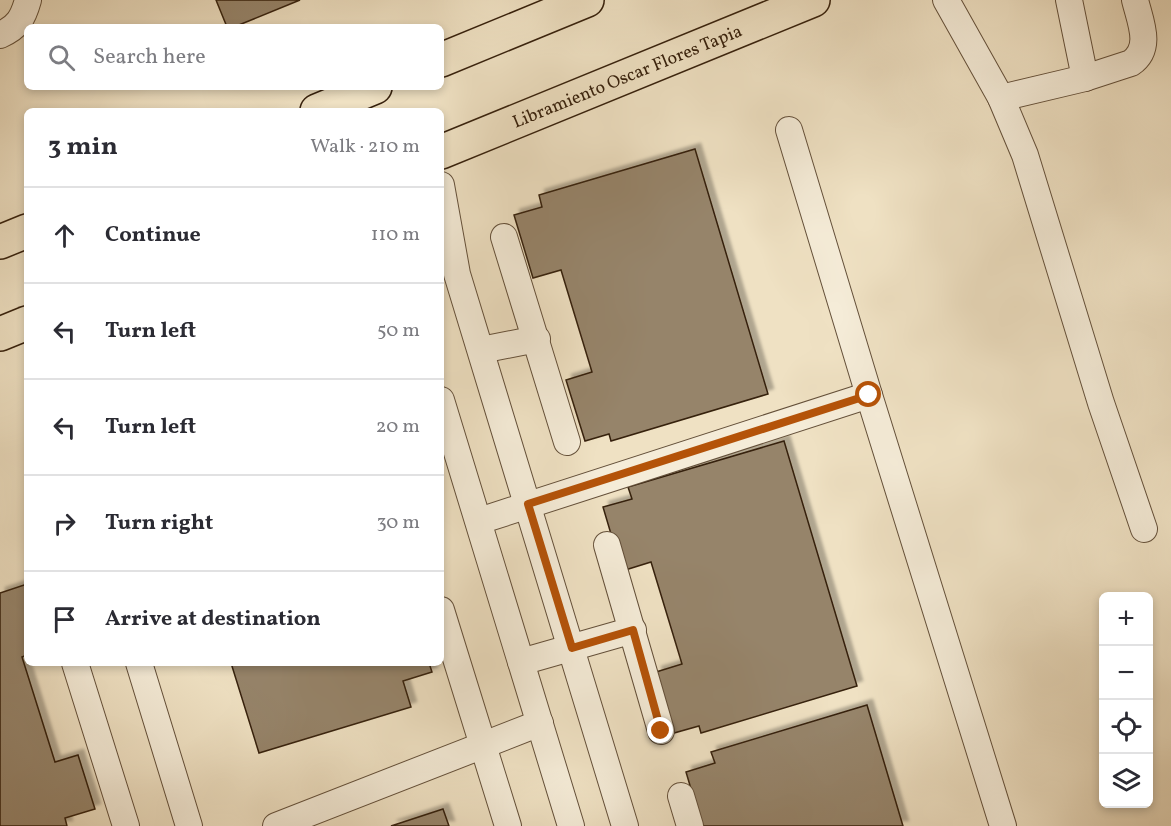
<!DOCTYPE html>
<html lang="en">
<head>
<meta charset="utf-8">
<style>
  body { margin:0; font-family:Vollkorn,serif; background:#f2f2f3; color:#2b2b33 }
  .controls { position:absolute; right:18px; bottom:18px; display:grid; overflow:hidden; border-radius:9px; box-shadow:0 3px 9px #0003 }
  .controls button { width:54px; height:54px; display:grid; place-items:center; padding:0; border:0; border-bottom:2px solid #e1e1e2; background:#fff; color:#2b2b33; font:30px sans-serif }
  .stop { position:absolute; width:18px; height:18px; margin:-14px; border:4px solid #b45309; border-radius:50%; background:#fff }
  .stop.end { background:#b45309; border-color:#fff; box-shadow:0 2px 6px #0008 }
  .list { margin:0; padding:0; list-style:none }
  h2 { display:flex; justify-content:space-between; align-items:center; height:78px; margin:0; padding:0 24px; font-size:26px }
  h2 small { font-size:20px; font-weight:400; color:#7c7c81 }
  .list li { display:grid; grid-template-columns:39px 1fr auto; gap:18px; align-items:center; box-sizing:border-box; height:96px; padding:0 24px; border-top:2px solid #e1e1e2 }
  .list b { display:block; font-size:22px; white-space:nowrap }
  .list em { font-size:20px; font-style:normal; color:#7c7c81 }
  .icon { flex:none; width:33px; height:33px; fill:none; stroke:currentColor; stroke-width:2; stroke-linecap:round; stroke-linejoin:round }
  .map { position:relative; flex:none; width:1171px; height:826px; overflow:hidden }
  .search { position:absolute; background:#fff; box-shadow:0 3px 9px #0003; left:24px; top:24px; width:420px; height:66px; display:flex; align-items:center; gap:15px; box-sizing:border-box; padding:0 21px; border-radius:9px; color:#7c7c81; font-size:22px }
  .panel { position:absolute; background:#fff; box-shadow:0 3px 9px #0003; left:24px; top:108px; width:420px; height:558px; border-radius:9px }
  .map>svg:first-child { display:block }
  .building { fill:#96846b; stroke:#36200c; stroke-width:1.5; filter:url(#shadow) }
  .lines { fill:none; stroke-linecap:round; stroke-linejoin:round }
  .minor-casing { stroke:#64503a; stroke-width:28 }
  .highway-casing { stroke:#36200c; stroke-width:36 }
  .minor { stroke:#f5ecd8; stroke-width:26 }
  .highway { stroke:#efe1c3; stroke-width:33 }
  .route { stroke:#b45309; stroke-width:8 }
  .labels { text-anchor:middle; stroke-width:4.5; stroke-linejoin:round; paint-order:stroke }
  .street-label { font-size:18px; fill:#36200c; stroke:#f5ecd8 }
</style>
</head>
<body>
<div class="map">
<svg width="1171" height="826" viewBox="0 0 1171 826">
  <defs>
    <filter id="shadow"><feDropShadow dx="5.5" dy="-5.5" stdDeviation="1.5" flood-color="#0004"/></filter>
  </defs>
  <rect width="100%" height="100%" fill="#efe1c3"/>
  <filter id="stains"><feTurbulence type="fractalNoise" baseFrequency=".00333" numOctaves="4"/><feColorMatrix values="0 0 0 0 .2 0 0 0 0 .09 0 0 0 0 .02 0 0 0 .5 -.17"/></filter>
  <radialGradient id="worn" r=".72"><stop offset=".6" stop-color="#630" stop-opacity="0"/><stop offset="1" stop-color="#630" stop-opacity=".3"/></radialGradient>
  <g class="building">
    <path d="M216,0H300L234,27H227Z"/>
    <path d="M695,149L768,394L611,441L609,434L585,441L566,380L592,372L561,270L533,278L514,215L542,207L539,195Z"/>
    <path d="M784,441L857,686L701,733L699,726L674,733L656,672L682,664L651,562L622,571L603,507L632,499L628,487Z"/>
    <path d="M27,584V655L22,657L55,762L78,755L95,809L65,818L67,826H0V593Z"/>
    <path d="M231,663H429L432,672L403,681L411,707L259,753Z"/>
    <path d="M867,705L903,826H702L686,772L715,763L711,752Z"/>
    <path d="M443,809L449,826H391Z"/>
  </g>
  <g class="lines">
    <g class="minor-casing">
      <g id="minor">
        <path d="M946,0L1001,98L1025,155L1101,403L1144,529"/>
        <path d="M1069,0L1085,78"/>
        <path d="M0,35C18,27 23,18 28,0"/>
        <path d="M1001,98L1085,78L1131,63C1153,48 1140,21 1135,0"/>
        <path d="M789,130L869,395L1003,826"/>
        <path d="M441,185L457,274L625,826"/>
        <path d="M504,237L567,442"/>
        <path d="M481,350L537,339"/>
        <path d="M441,400L571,826"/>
        <path d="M479,521L869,395"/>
        <path d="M607,545L661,731"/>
        <path d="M441,610L508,826"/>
        <path d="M521,662L633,630"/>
        <path d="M75,663L126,826"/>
        <path d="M139,663L189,826"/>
        <path d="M681,796L690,826"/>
        <path d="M276,826L540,723"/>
      </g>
    </g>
    <g class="highway-casing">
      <g id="highway">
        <path d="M441,60L587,0"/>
        <path d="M317,111L375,87"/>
        <path id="s1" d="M441,152L813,0"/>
        <path d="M0,242L27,231"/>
        <path d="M0,334L27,323"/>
      </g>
    </g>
    <use href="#minor" class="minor"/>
    <use href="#highway" class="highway"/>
  </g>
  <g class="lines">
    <path class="route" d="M661,731L633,630L572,648L528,504L869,395"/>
  </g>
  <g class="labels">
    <g class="street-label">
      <text dy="6" stroke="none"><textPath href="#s1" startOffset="201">Libramiento Oscar Flores Tapia</textPath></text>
    </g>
  </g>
  <rect width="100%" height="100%" filter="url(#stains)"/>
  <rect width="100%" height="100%" fill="url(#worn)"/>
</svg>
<div class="controls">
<button>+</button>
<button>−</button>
<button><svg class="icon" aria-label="locate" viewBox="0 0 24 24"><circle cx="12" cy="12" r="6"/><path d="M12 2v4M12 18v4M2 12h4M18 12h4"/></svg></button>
<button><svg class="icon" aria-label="layers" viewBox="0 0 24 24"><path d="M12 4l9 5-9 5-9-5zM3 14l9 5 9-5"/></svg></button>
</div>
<div class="stop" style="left:869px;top:395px"></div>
<div class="stop end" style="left:661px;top:731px"></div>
<div class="search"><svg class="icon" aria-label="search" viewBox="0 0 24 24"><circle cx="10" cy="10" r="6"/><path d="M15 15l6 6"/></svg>Search here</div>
<section class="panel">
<h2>3 min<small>Walk · 210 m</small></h2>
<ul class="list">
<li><svg class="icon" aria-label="ahead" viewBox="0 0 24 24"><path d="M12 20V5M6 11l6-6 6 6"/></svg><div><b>Continue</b></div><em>110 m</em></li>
<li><svg class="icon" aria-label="left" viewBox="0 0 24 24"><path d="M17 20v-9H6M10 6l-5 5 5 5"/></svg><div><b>Turn left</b></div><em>50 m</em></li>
<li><svg class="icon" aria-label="left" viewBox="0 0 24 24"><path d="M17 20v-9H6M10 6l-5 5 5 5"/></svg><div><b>Turn left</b></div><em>20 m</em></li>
<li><svg class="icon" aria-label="right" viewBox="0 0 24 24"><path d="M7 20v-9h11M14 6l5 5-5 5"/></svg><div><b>Turn right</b></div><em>30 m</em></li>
<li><svg class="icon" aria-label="arrive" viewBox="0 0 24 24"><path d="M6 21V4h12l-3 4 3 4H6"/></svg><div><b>Arrive at destination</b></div></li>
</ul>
</section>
</div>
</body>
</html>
